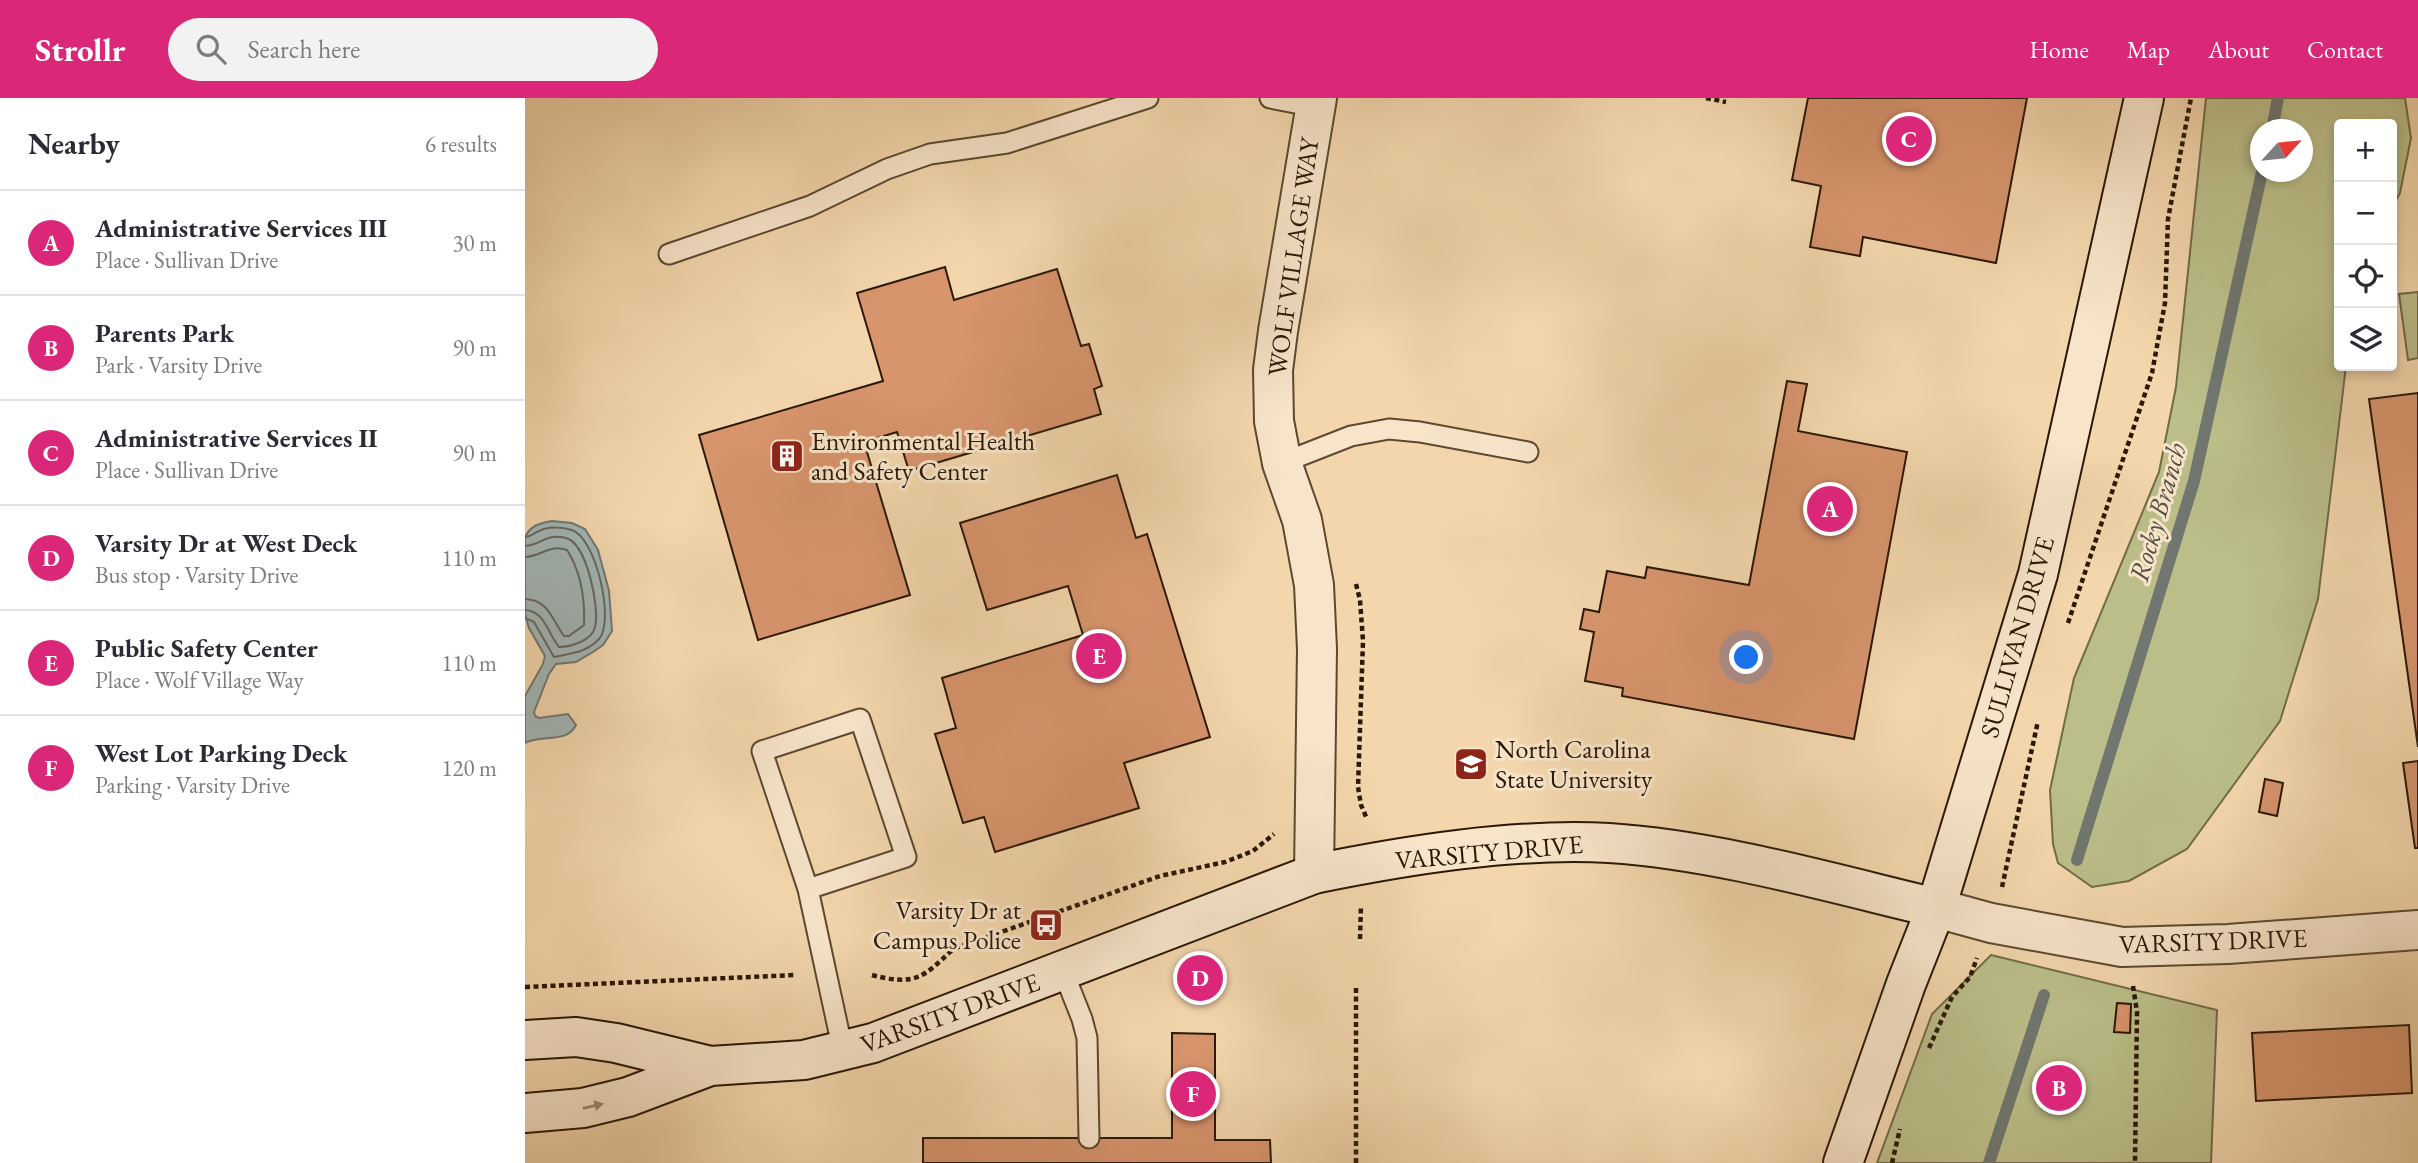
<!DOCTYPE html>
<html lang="en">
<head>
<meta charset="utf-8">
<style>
  body { margin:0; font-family:"EB Garamond",serif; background:#f2f2f3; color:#2b2b33 }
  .controls { position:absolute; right:21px; top:21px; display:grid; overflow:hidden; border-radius:7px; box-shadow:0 4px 10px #0003 }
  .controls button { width:63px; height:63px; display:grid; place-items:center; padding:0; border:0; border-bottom:2px solid #e1e1e2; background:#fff; color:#2b2b33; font:35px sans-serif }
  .compass { position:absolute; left:1725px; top:21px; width:63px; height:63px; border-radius:50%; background:#fff; box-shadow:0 4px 10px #0003; rotate:63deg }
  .you { position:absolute; left:1222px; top:560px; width:24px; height:24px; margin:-18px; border:5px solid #fff; border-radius:50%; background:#1a73e8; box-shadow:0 0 0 10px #1a73e833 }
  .badge { display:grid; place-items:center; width:46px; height:46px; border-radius:50%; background:#db2777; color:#fff; font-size:23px; font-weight:700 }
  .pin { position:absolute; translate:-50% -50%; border:4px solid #fff; box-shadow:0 2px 7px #0006 }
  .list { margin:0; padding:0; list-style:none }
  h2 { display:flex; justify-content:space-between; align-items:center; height:91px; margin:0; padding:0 28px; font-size:30px }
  h2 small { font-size:23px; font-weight:400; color:#7c7c81 }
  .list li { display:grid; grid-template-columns:46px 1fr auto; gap:21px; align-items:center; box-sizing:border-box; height:105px; padding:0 28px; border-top:2px solid #e1e1e2 }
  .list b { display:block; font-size:26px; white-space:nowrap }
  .list p { margin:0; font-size:23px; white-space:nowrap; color:#7c7c81 }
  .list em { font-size:23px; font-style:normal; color:#7c7c81 }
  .icon { flex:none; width:38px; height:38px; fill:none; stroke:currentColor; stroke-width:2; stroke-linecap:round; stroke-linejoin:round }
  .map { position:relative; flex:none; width:1893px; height:1065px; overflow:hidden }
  header { display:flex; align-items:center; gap:42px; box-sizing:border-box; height:98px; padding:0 35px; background:#db2777; color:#fff }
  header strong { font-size:33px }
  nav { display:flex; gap:38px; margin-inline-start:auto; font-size:24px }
  .search { width:490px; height:63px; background:#f2f2f3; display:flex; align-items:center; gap:18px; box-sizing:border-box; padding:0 24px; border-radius:38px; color:#7c7c81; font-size:26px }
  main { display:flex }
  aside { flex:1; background:#fff }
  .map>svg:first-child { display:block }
  .green { fill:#bbbe89; stroke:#726b48; stroke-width:2; fill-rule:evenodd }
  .water { fill:#a1b6b6; stroke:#717770; stroke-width:2 }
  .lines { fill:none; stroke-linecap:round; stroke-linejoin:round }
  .shore { stroke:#66675e; stroke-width:2 }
  .stream { stroke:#717770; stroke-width:12 }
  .building { fill:#d7946d; stroke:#2a1806; stroke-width:2 }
  .lane-casing { stroke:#5c4830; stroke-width:23 }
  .street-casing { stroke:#5c4830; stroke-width:42 }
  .secondary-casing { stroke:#2a1806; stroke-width:42 }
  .path { stroke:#2a1806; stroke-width:4.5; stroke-dasharray:5 3.5; stroke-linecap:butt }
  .lane { stroke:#f7e4c9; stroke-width:19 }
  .street { stroke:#f7e4c9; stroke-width:38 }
  .secondary { stroke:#f7e4c9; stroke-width:38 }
  .oneway { fill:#9b8871 }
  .labels { text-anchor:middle; stroke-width:6; stroke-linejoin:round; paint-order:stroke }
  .street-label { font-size:26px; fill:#2a1806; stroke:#f7e4c9 }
  .poi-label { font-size:26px; fill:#2a1806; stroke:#f7e4c9; text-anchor:start }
  .water-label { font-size:28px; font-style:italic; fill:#544f44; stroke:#f7e4c9 }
</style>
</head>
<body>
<header>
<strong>Strollr</strong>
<div class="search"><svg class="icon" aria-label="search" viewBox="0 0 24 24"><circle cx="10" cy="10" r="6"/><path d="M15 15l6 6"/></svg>Search here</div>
<nav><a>Home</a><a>Map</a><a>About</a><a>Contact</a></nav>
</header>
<main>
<aside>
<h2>Nearby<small>6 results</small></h2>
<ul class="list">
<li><span class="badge">A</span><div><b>Administrative Services III</b><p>Place · Sullivan Drive</p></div><em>30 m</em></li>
<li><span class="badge">B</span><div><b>Parents Park</b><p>Park · Varsity Drive</p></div><em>90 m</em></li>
<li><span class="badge">C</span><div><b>Administrative Services II</b><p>Place · Sullivan Drive</p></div><em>90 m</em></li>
<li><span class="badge">D</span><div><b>Varsity Dr at West Deck</b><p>Bus stop · Varsity Drive</p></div><em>110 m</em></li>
<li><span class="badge">E</span><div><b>Public Safety Center</b><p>Place · Wolf Village Way</p></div><em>110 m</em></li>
<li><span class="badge">F</span><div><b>West Lot Parking Deck</b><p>Parking · Varsity Drive</p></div><em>120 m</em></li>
</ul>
</aside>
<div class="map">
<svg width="1893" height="1065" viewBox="0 0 1893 1065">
  <rect width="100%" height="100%" fill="#f3d6ac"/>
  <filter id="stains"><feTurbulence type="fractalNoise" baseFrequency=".00286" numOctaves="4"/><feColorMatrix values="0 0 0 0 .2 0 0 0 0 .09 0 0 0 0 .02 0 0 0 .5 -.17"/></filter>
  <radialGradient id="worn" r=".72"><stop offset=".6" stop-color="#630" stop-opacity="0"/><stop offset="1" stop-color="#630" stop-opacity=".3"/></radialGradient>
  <g class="green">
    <path d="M1681,0H1880L1886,40L1875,95L1867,110V26H1814V268H1821L1793,501L1755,623L1662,751L1604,783L1567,789L1533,765L1528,746L1525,692L1549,580L1634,374L1651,289ZM1736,32H1778V74H1736Z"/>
    <path d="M1893,194V260L1883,262L1874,196Z"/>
    <path d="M1466,857L1692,912L1686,1065H1352L1407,916Z"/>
  </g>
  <path class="water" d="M27,423L47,425L60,431L73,452L84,493L87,533L78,547L68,554L51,564L31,566L24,576L9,614L10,618L14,620L43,616L51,627C42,646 16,636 0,645V598L18,566L20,558L4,530L0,516V439C6,427 15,425 27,423Z"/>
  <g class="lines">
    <g class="shore">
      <path d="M0,439C7,439 8,435 14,433C23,428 37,429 47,432C71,440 90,523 74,541C61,555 46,555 29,559L9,524L0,520"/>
      <path d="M0,448C17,447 20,435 41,440C62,445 75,511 70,529C67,543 45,549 34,549C23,536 20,513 0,512"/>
      <path d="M0,459C18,458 23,446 42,452C56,474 60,502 59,527L44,538H39C27,522 24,502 0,501"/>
    </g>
    <g class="stream">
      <path d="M1747,32L1753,0"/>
      <path d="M1552,762L1669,383L1737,74"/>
      <path d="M1464,1065L1519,897"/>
    </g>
  </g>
  <g class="building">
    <path d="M1283,0H1502L1471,165L1338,139L1335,158L1285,149L1296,88L1267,82Z"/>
    <path d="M420,169L429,202L532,171L556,248L564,246L577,288L569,291L576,316L384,373L372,334L339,344L385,497L233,542L174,337L358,283L332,195Z"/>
    <path d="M1262,283L1282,286L1273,333L1382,354L1329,641L1097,598L1098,590L1060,583L1069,534L1055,531L1059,511L1074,514L1082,473L1120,480L1122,469L1224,487Z"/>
    <path d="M1893,295V649L1844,301Z"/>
    <path d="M592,377L611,440L622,436L685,639L599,665L614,710L470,754L459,719L438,725L410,636L431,630L417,580L558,537L543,488L462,512L435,425Z"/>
    <path d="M1893,663V750H1890L1878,665Z"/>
    <path d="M1740,681L1758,685L1752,718L1734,714Z"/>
    <path d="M1592,905L1606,906L1605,935L1589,934Z"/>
    <path d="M1884,927L1887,995L1731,1003L1727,935Z"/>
    <path d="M647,935L690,936V1042H745L746,1065H398V1040H647Z"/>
  </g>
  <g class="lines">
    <g class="lane-casing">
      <g id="lane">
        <path d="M745,0L791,9"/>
        <path d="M144,156L285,108L362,71L405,56L482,45L623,0"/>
        <path d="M757,365L826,338L864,331L895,334L1003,354"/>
        <path d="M283,791L237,653L335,621L381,759L283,791L318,953"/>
        <path d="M538,873L557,921L562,940L564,1040"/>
      </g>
    </g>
    <g class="street-casing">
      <g id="street">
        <path d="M789,776L792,551L789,487L777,422L757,365L749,323L748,272L753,233L792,0"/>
        <path d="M1411,810L1466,825L1597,849L1703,846L1893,832"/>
      </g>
    </g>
    <g class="secondary-casing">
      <g id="secondary">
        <path d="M0,942L51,939L91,945L185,968"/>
        <path d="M0,1015L58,1010L103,999L185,968L279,962L348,945L789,776C882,757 988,740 1084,745C1192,752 1306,785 1411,810"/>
        <path d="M1318,1065L1381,886L1411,810L1513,476L1619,0"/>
      </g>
    </g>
    <g class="path">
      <path d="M1181,0L1201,4"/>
      <path d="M831,486L835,502L838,543L833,689L836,707L842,721"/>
      <path d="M1543,525L1627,275L1640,205L1643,121L1666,0"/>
      <path d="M1477,789L1513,623"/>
      <path d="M835,841L836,807"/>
      <path d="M347,877C390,888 398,880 428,851L635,778L700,764L728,753L749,736"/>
      <path d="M1608,888L1612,914L1610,1065"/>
      <path d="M0,889L271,877"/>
      <path d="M831,890V1065"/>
      <path d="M1404,950L1427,899L1445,879L1452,860"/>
      <path d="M1367,1065L1375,1031"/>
    </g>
    <use href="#lane" class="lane"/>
    <use href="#street" class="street"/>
    <use href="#secondary" class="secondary"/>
  </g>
  <defs><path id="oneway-solid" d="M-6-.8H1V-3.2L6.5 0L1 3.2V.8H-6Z" transform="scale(1.75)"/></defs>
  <use class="oneway" href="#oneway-solid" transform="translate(68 1008) rotate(-13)"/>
  <defs>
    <g id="building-square" transform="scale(1.75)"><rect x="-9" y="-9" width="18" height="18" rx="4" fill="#8f2418" stroke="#f7e4c9"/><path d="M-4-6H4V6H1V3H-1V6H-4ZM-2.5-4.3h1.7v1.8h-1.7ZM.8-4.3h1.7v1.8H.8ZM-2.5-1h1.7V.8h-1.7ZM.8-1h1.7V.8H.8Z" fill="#fff"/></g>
    <g id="university-square" transform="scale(1.75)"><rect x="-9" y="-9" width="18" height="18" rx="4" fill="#8f2418" stroke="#f7e4c9"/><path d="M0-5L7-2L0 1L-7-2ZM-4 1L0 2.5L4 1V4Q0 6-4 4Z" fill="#fff"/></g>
    <g id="bus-square" transform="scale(1.75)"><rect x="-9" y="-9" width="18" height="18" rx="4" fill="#8f2418" stroke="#f7e4c9"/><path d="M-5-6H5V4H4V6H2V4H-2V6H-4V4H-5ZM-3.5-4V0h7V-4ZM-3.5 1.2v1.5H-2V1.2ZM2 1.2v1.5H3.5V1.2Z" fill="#fff"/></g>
  </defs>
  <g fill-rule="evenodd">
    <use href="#building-square" x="262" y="358"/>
    <use href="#university-square" x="946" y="666"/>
    <use href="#bus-square" x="521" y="827"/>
  </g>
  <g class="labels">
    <g class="street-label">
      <text transform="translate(768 159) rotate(-82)" y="9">WOLF VILLAGE WAY</text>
      <text transform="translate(1492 539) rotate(-74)" y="9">SULLIVAN DRIVE</text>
      <text transform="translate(964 754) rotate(-5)" y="9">VARSITY DRIVE</text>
      <text transform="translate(1688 843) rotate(-2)" y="9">VARSITY DRIVE</text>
      <text transform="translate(425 915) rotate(-20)" y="9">VARSITY DRIVE</text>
    </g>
    <g class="poi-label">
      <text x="286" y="352">Environmental Health<tspan x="286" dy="30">and Safety Center</tspan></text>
      <text x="970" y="660">North Carolina<tspan x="970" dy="30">State University</tspan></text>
      <text x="496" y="821" text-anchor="end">Varsity Dr at<tspan x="496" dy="30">Campus Police</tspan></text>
    </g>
    <g class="water-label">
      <text transform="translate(1632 414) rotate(-74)" y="10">Rocky Branch</text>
    </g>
  </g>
  <rect width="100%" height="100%" filter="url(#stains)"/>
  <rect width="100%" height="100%" fill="url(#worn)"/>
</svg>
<div class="controls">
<button>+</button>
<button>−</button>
<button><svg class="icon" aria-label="locate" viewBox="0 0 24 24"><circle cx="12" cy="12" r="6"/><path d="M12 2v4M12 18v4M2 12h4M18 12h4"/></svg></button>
<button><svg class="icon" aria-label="layers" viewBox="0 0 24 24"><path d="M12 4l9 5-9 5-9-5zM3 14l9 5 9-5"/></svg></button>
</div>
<svg class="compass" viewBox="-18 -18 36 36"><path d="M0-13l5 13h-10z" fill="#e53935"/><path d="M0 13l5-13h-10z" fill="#7c7c81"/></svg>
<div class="you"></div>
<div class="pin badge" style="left:1305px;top:411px">A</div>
<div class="pin badge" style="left:1534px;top:990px">B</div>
<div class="pin badge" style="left:1384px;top:41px">C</div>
<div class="pin badge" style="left:675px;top:880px">D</div>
<div class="pin badge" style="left:574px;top:558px">E</div>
<div class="pin badge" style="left:668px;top:996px">F</div>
</div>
</main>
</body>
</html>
